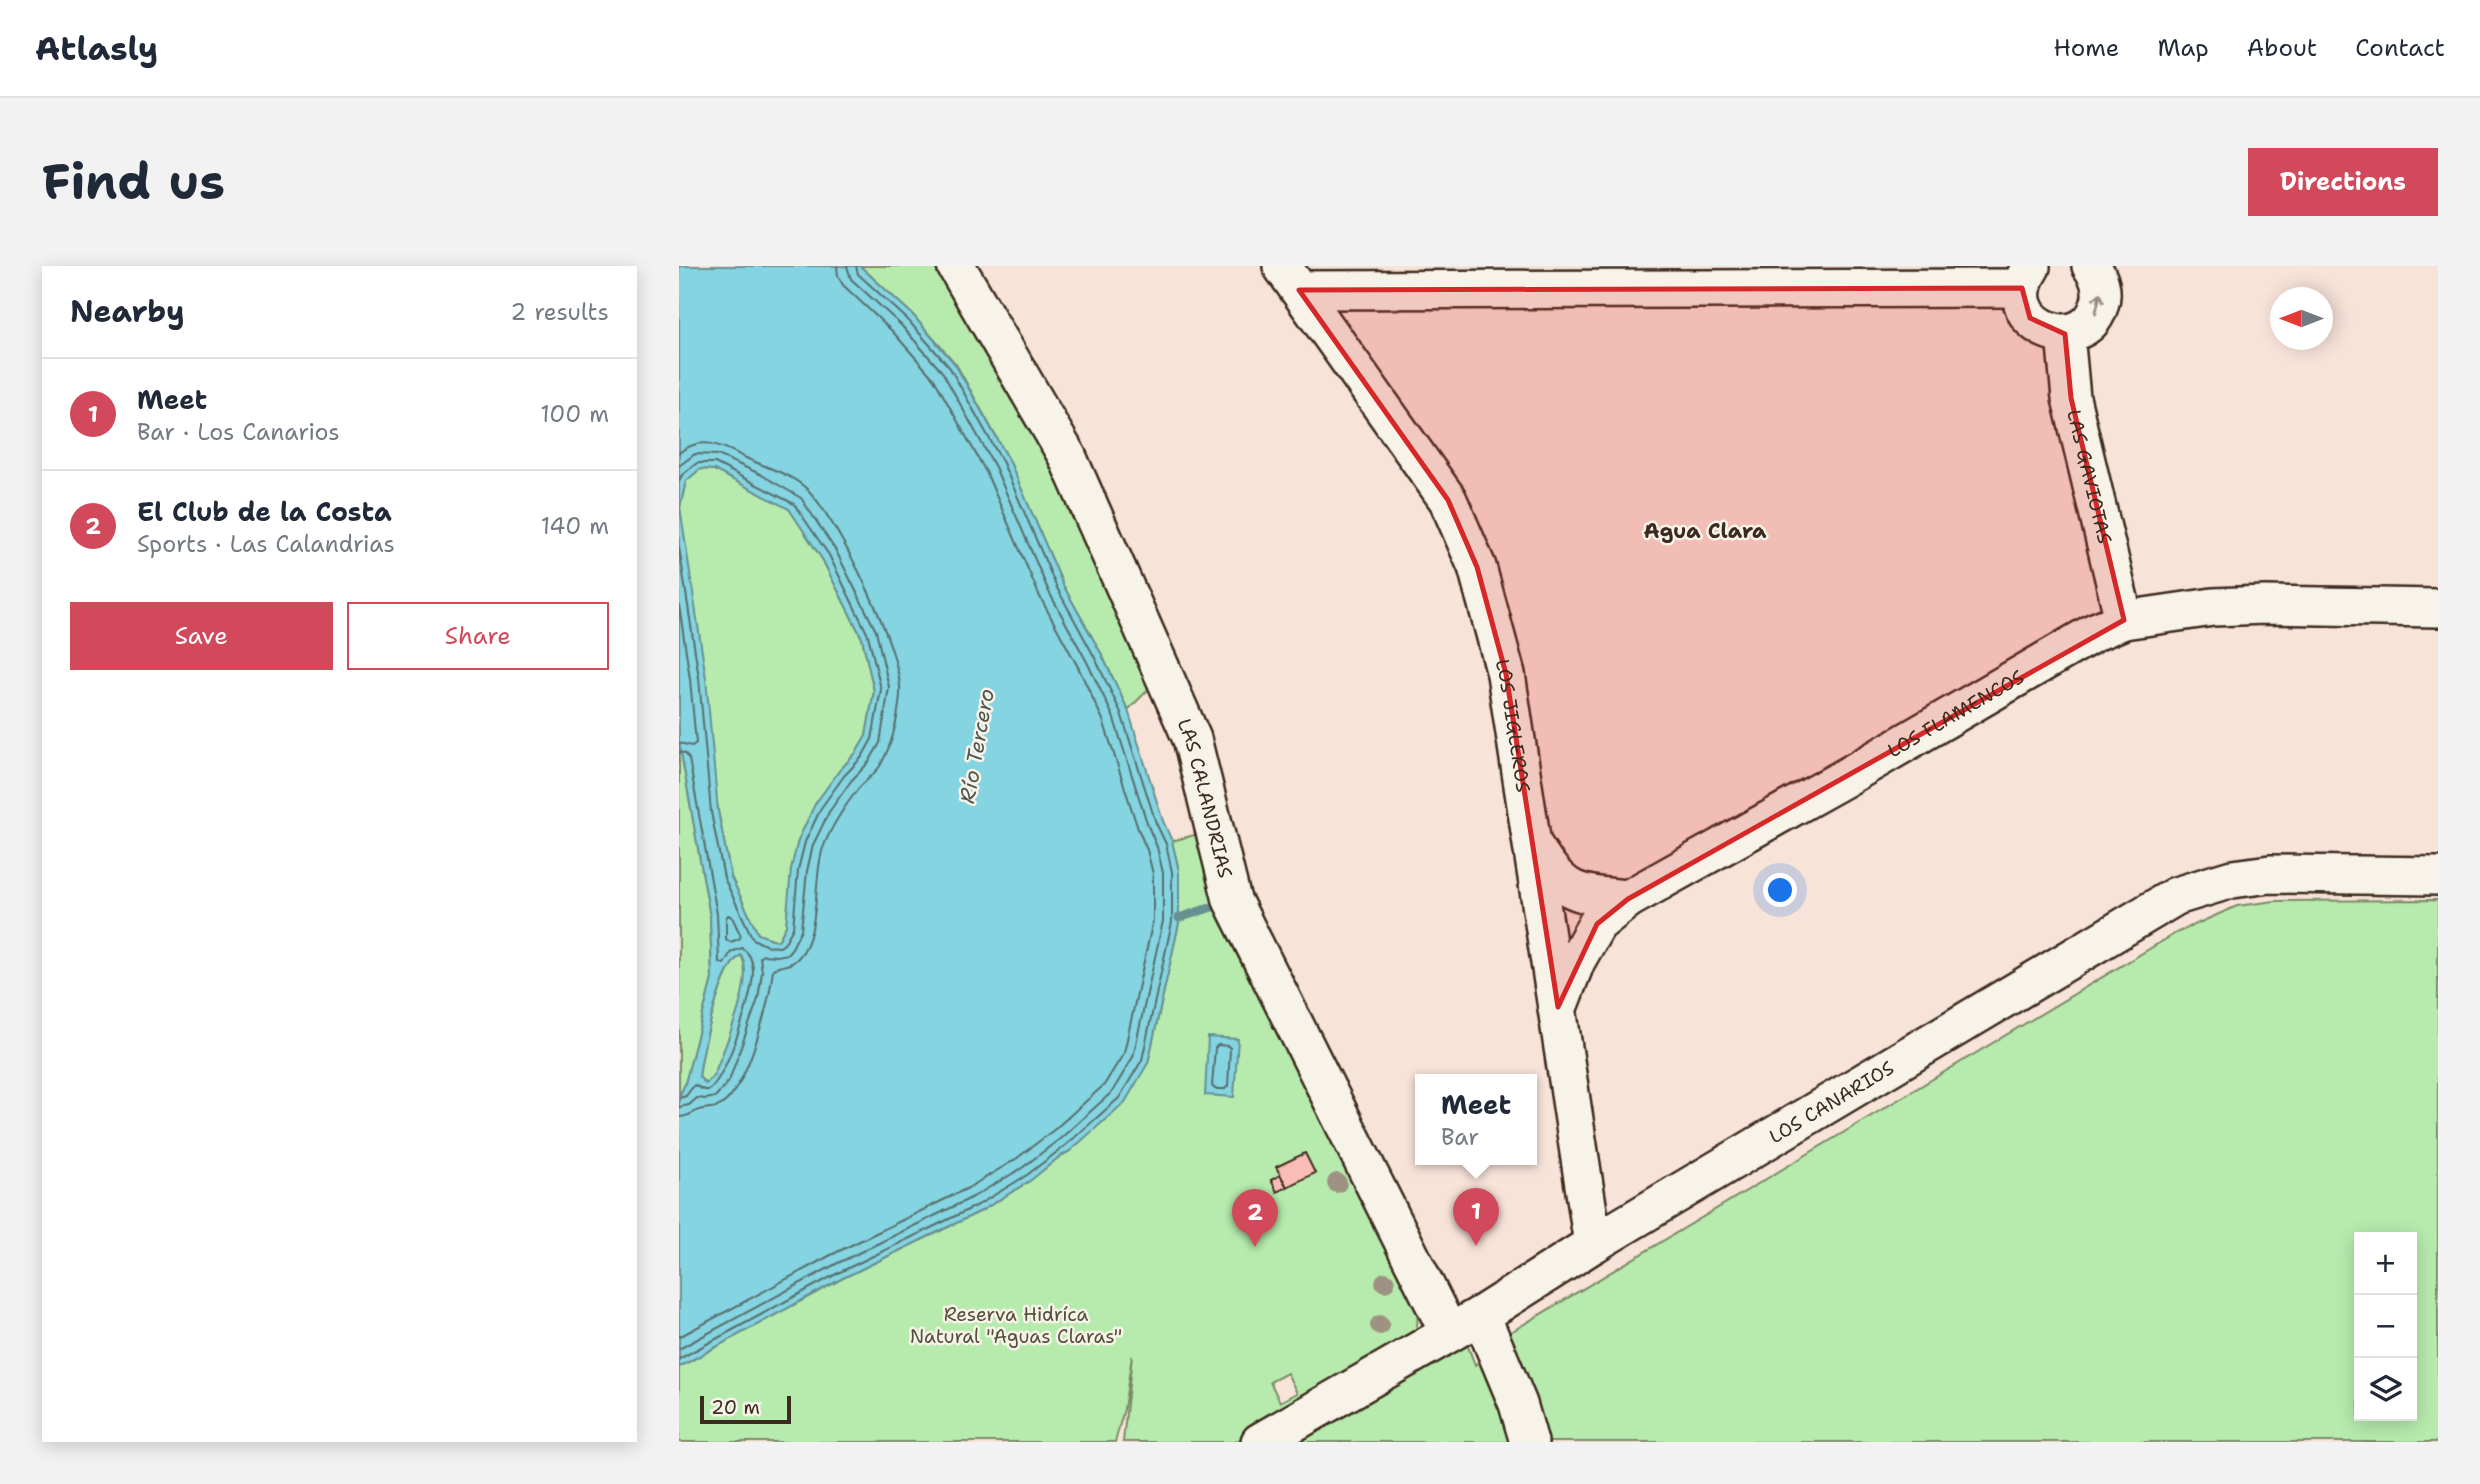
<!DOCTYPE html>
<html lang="en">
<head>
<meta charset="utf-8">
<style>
  body { margin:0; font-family:"Shantell Sans",sans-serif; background:#f2f2f3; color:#1f2937 }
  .controls { position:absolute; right:21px; bottom:21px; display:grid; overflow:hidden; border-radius:0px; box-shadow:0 4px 18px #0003 }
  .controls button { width:63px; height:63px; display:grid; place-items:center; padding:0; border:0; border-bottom:2px solid #e0e1e3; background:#fff; color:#1f2937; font:35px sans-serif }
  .compass { position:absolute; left:1591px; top:21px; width:63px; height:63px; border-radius:50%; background:#fff; box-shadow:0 4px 18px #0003; rotate:270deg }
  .scale { position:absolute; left:21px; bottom:18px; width:91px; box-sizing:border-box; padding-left:7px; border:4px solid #3b2a1e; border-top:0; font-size:19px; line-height:24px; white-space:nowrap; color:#3b2a1e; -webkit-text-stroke:5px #f7f3e8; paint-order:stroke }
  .you { position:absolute; left:1102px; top:625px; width:24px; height:24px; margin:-18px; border:5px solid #fff; border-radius:50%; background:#1a73e8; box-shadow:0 0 0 10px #1a73e833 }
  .badge { display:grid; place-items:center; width:46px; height:46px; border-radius:50%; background:#d1495b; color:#fff; font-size:23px; font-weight:700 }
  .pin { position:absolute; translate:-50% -58px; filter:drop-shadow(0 2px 4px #0008) }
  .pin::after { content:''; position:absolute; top:37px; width:24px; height:21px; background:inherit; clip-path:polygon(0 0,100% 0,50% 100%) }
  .popup { position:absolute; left:736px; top:808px; width:122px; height:91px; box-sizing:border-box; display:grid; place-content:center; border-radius:0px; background:#fff; filter:drop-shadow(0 2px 5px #0005); font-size:23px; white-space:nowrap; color:#747a83 }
  .popup b { font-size:26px; color:#1f2937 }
  .popup::after { content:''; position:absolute; left:50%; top:100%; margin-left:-14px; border:14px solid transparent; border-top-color:#fff }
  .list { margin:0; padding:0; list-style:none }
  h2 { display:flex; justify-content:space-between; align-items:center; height:91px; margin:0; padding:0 28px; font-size:30px }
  h2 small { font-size:23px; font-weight:400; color:#747a83 }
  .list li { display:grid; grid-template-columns:46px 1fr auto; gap:21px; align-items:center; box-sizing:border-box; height:112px; padding:0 28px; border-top:2px solid #e0e1e3 }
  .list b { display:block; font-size:26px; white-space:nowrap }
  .list p { margin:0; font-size:23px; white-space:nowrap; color:#747a83 }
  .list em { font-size:23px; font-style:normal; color:#747a83 }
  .actions { display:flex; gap:14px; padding:21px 28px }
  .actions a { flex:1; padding:16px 0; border:2px solid #d1495b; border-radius:0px; text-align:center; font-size:24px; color:#d1495b }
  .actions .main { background:#d1495b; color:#fff }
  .icon { flex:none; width:38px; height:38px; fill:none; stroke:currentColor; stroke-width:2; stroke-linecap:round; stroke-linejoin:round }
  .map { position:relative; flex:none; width:1759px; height:1176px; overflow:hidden; border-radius:0px }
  header { display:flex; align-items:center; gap:42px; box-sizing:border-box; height:98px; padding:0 35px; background:#fff; border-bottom:2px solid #e0e1e3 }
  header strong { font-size:33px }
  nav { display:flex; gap:38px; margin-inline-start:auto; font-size:24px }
  .intro { display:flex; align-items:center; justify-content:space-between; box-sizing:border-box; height:168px; padding:0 42px }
  h1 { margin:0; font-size:49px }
  .button { padding:18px 32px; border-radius:0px; background:#d1495b; color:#fff; font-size:24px; font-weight:700 }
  main { display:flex; gap:42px; padding:0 42px }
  aside { flex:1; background:#fff; border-radius:0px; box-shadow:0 4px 18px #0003 }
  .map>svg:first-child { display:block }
  .green { fill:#b7ebad; stroke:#798a66; stroke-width:2; fill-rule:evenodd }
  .water { fill:#84d4e1; stroke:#679093; stroke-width:2; fill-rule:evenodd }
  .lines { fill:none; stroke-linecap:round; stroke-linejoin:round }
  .shore { stroke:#586e6c; stroke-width:2 }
  .stream { stroke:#679093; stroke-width:9 }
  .building { fill:#f9bdb5; stroke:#3b2a1e; stroke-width:2 }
  .minor-casing { stroke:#3b2a1e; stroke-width:42 }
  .minor { stroke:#f7f3e8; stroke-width:37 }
  .tree { fill:#9e9382 }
  .oneway { stroke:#998e83 }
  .marked { fill:#d62828; fill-opacity:0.2; stroke:#d62828; stroke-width:5; stroke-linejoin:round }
  .labels { text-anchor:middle; stroke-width:5; stroke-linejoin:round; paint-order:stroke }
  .street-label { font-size:19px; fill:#3b2a1e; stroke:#f7f3e8 }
  .park-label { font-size:19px; fill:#54513b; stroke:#f7f3e8 }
  .neighbourhood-label { font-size:21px; font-weight:bold; fill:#3b2a1e; stroke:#f7f3e8 }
  .water-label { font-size:21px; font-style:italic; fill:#4d544f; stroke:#f7f3e8 }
</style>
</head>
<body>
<header>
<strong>Atlasly</strong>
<nav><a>Home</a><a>Map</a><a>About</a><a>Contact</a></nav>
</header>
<div class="intro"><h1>Find us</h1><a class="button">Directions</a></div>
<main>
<aside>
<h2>Nearby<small>2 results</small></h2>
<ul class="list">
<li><span class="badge">1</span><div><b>Meet</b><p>Bar · Los Canarios</p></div><em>100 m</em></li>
<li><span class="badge">2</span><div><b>El Club de la Costa</b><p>Sports · Las Calandrias</p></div><em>140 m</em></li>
</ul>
<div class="actions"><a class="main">Save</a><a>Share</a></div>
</aside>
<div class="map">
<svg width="1759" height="1176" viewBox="0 0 1759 1176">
  <rect width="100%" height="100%" fill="#f8e3d9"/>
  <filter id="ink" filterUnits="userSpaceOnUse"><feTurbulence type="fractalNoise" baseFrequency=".0143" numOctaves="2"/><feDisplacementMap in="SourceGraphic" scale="14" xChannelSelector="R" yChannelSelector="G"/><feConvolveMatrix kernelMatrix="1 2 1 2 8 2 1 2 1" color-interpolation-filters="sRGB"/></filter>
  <g filter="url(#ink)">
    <g class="green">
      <path d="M181,0H268L387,206L465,401L469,424L449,444L423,389L384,319L330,194L277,98L233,48Z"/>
      <path d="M21,203L35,204L110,242L143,293L183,372L195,425L187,470L177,487L160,505L109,639L107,660L99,675L79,668L52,611L39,545L1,241L7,215Z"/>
      <path d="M0,475L31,650L33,713L6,818L0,831Z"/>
      <path d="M523,567L736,1040C740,1053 740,1064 730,1075L556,1176H444L453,1090L445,1143L436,1176H0V1101L164,1012L302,945L352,914L380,891L391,885L469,797L500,657V605L493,575ZM608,1107L618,1127L601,1136L591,1116Z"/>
      <path d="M1759,634V1176H617L788,1078L796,1099L822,1072L1497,667L1558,640L1596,635ZM1680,971H1733V1150H1680Z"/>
      <path d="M62,689C77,715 46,781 35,809L27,818L20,811C23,786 41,701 62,689Z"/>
    </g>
    <g class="water">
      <path d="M0,0H181L233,48L276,98L330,194L384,319L423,389L449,444L484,555L493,575L500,605V657L469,797L446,836L391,885L380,891L352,914L302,945L164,1012L0,1101V831L6,818L33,713L31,650L0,475ZM21,203L35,204L110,243L143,293L183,372L195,425L187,470L177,487L160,505L136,538L119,574L112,603L107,660L99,675L79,668L52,611L39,545L27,412L1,241L7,215ZM62,689C77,713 45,782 35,809L27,818L20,811C23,786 41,700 62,689Z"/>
      <path d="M529,771L559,773L555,831L526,829Z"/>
    </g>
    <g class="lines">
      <g class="shore">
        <path d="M0,187C21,169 42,179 63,190C84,201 112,207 129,224C159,255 225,386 221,429C219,453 213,479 201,500C195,509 186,515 179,523C165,541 152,561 144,582C133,613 144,677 113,697C107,700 100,700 94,703C91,735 70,815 46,836C38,844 29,841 20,844C13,847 9,851 0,851"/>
        <path d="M0,200L16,188L39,189L81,208L122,232L157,285L197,365L210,421L201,477L190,496L172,515L150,546L134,579L128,605L122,664L113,682L108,688L98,690L84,689L81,691L83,706L79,733L50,815L36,831L27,833L18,832L10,839L0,841"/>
        <path d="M0,215L3,209L18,197H36L115,238L150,289L189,369L202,423L193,473L183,491L165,510L142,542L126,576L119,604L114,662L105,678L101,681L88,680L74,673L45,612L32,546L20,412L0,281"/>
        <path d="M0,339L11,413L17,477L13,480L0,477"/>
        <path d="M0,486L6,487L10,493L38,648L40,696L45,698L52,686L63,682C72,688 74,697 74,706C74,730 48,809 30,824H25L15,819L7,830L0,832"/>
        <path d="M49,649L53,651L62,670L60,673L51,676L47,673V652Z"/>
        <path d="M539,779L549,780L551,782L549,820L546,823H536L533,820L536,782Z"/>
        <path d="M0,1071L152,989L289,922L337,893L376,863L425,819L445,787L474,654V608L468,584L459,563L424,454L399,401L361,331L307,206L255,113L214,66L164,19L159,10L158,0"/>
        <path d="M0,1083L157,998L294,931L343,902L382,872L433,826L454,791L484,655V607L478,581L469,560L434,450L408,396L370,326L316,201L264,107L222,59L172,13L168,0"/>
        <path d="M0,1093L161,1006L299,939L348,909L387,879L440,832L463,794L493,656V606L487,578L477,557L442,447L416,392L378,322L324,197L271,102L228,53L179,8L177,0"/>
      </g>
      <path class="stream" d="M500,652L545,637"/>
    </g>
    <g class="building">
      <path d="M626,887L636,907L608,921L597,901Z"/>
      <path d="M601,909L608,921L598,926L592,914Z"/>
    </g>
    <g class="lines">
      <g class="minor-casing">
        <g id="minor">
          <path id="s1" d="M277,0L388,190L513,473L553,634L770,1067"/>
          <path id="s2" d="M603,0L769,234L798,301L827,408L914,978"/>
          <path d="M1352,1C1314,57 1402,95 1420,40C1425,26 1421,12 1412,0"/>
          <path d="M620,24L1343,22"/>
          <path id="s3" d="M1386,68L1392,132L1445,354"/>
          <path d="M856,582C885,629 897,628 949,633"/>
          <path id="s4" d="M880,739L897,695L918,658L949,633L1162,514L1416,366L1445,354L1534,341L1586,339L1759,342"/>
          <path d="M802,1049L839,1138L850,1176"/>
          <path id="s5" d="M581,1176L802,1049L914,978L1497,630L1553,613L1591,608L1759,610"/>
        </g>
      </g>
      <use href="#minor" class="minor"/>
    </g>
    <g class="tree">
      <circle cx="658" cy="917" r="10"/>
      <circle cx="706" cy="1016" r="10"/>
      <circle cx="701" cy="1059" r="10"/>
    </g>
    <defs><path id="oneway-shaft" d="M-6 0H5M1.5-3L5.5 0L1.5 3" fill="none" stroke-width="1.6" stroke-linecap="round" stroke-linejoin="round" transform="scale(1.75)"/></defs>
    <use class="oneway" href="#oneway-shaft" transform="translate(1419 37) rotate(-77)"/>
  </g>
  <path class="marked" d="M1343,22L1351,52L1386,68L1392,132L1445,354L949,633L918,658L879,741L827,408L798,301L769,234L620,24Z"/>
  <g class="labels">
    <g class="street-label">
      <text dy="7" stroke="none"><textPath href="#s3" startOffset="145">LAS GAVIOTAS</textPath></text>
      <text dy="7" stroke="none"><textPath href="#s4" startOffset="506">LOS FLAMENCOS</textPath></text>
      <text dy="7" stroke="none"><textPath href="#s2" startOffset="523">LOS JIGLEROS</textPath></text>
      <text dy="7" stroke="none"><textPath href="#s1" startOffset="590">LAS CALANDRIAS</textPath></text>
      <text dy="7" stroke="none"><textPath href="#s5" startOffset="665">LOS CANARIOS</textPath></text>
    </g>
    <g class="park-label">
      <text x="337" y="1055">Reserva Hidríca<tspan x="337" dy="22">Natural "Aguas Claras"</tspan></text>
    </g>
    <g class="neighbourhood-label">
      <text x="1026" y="272">Agua Clara</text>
    </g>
    <g class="water-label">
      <text transform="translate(298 480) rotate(-80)" y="7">Río Tercero</text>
    </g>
  </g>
</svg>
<div class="controls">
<button>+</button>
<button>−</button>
<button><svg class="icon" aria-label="layers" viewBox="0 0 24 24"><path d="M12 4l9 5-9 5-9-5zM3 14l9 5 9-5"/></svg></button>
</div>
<svg class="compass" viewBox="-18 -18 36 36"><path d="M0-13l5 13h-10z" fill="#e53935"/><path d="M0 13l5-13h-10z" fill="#747a83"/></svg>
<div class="scale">20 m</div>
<div class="you"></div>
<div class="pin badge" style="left:797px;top:980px">1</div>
<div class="popup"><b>Meet</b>Bar</div>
<div class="pin badge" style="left:576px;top:981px">2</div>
</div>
</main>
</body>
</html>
